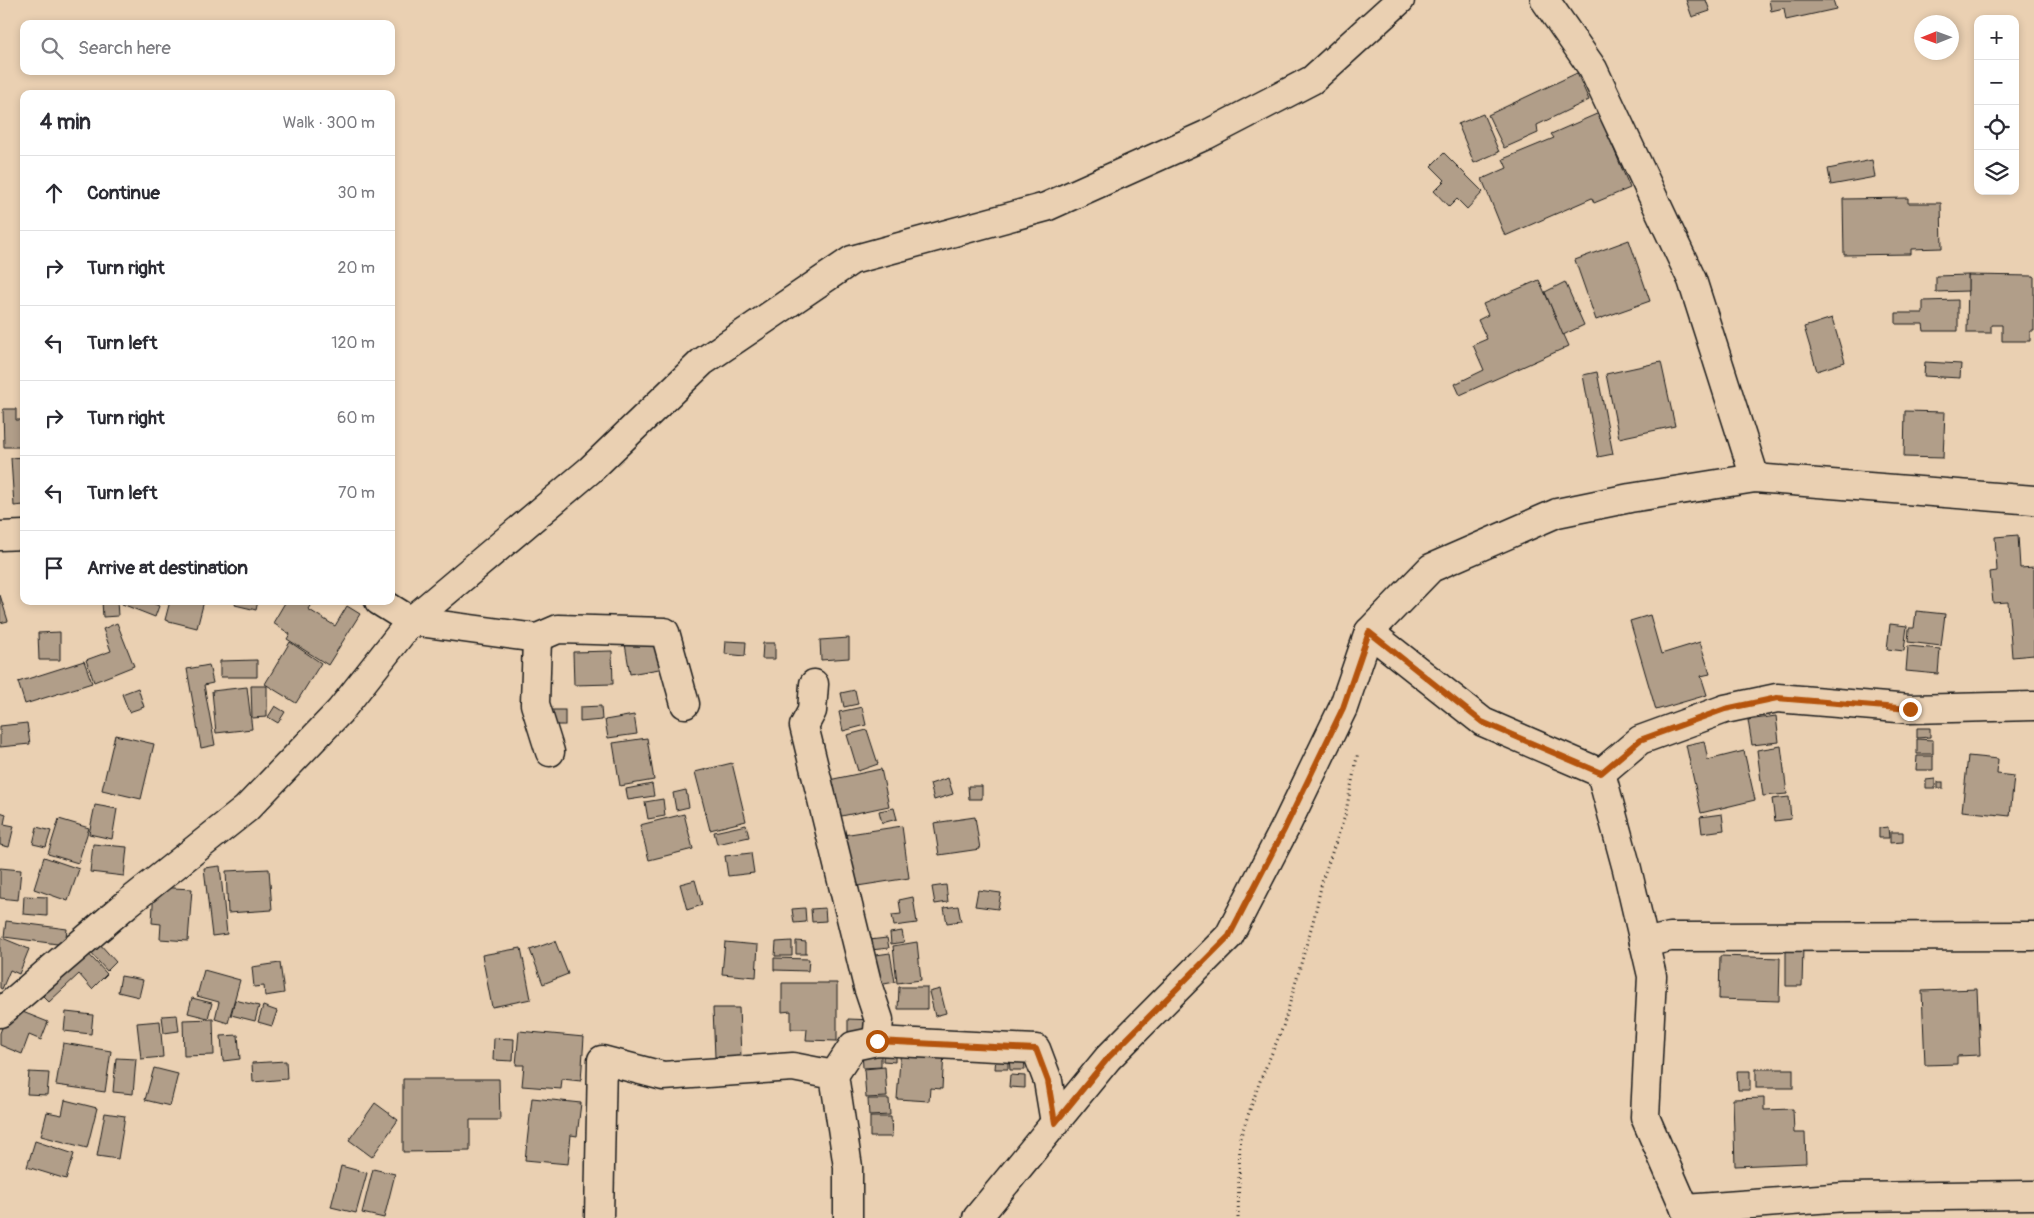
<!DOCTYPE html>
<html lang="en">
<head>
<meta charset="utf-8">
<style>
  body { margin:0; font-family:Pangolin,sans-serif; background:#f2f2f3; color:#2b2b33 }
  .controls { position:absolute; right:15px; top:15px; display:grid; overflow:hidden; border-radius:10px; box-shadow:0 2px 8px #0003 }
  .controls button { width:45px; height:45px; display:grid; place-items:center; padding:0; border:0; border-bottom:1px solid #e1e1e2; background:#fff; color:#2b2b33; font:25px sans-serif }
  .compass { position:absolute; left:1914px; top:15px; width:45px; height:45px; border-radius:50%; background:#fff; box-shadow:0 2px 8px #0003; rotate:269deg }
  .stop { position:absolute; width:15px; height:15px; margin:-11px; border:4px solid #b45309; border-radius:50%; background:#fff }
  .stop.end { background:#b45309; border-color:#fff; box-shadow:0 1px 5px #0008 }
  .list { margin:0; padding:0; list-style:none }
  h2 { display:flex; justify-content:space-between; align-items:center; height:65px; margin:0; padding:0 20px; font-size:21px }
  h2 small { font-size:16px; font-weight:400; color:#7c7c81 }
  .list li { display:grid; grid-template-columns:32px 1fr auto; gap:15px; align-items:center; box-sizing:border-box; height:75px; padding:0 20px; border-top:1px solid #e1e1e2 }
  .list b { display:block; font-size:19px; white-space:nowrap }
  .list em { font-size:16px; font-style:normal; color:#7c7c81 }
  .icon { flex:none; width:28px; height:28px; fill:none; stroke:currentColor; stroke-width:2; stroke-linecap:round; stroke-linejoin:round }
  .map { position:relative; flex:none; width:2034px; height:1218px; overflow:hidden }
  .search { position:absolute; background:#fff; box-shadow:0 2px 8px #0003; left:20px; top:20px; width:375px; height:55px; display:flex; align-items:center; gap:12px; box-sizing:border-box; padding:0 18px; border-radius:10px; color:#7c7c81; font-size:19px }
  .panel { position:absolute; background:#fff; box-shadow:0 2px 8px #0003; left:20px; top:90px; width:375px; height:515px; border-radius:10px }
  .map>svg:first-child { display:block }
  .building { fill:#b19e89; stroke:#1c1c1c }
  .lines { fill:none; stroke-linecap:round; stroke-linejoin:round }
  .minor-casing { stroke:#1c1c1c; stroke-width:31 }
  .path { stroke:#1c1c1c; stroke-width:3; stroke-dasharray:1 4; stroke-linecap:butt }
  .minor { stroke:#ead0b2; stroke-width:28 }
  .route { stroke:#b45309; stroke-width:6 }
</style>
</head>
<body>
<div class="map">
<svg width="2034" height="1218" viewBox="0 0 2034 1218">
  <rect width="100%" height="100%" fill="#ead0b2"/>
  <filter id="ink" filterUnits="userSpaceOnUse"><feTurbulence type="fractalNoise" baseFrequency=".02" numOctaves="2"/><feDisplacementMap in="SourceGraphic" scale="10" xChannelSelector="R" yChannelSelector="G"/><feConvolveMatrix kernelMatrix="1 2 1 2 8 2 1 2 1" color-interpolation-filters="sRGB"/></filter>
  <g filter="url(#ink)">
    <g class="building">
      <path d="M1686,0H1706L1710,11L1692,17Z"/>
      <path d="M1769,0H1833L1836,9L1786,20L1784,8L1771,11Z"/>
      <path d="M1577,73L1589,100L1537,125L1538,133L1504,148L1488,115Z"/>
      <path d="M1599,113L1630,188L1594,203L1592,198L1505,236L1482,179L1507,168L1503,159L1554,138L1551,134Z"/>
      <path d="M1483,114L1499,152L1474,163L1458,124Z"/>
      <path d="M1444,153L1483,192L1467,209L1457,199L1449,207L1434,191L1445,180L1431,166Z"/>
      <path d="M1872,160L1875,177L1831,185L1828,169Z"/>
      <path d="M1908,198V203H1941L1942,248L1911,249V254L1844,255L1843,199Z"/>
      <path d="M1629,240L1650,301L1596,320L1575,260Z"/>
      <path d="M1968,275L2034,276V331H2030V341H2002V325H1991V333H1967Z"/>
      <path d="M1968,275V291L1936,292V276Z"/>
      <path d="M1539,280L1569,346L1460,395L1455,384L1484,370L1473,345L1487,339L1478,320L1488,315L1483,304Z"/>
      <path d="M1565,282L1584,325L1563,335L1545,292Z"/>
      <path d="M1958,300V331H1924L1923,324H1896V313H1923V301Z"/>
      <path d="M1832,318L1845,362L1817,371L1804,327Z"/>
      <path d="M1661,362L1675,426L1619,438L1606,374Z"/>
      <path d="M1925,362L1961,364L1960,378L1924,376Z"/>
      <path d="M1597,372L1613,454L1598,457L1583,375Z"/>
      <path d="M3,409H16V420H24V447H4Z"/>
      <path d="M1905,411L1945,412L1943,458L1904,457Z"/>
      <path d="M24,457V505L14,506L11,458Z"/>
      <path d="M2018,535L2020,568L2034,567V655L2012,657L2008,602L1993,603L1990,572L1997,571L1995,537Z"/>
      <path d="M0,595L8,621L0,623Z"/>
      <path d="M102,601H117L118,616L103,617Z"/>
      <path d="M123,601H148L159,606L155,617L122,604Z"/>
      <path d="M170,601H204L197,628L165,620Z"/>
      <path d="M236,601H258L256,610L235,605Z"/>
      <path d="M286,601H313L308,609L335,626L347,606L360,614L328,665L287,639L290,634L273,623Z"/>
      <path d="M1916,611L1945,614L1941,646L1908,642L1909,628H1914Z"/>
      <path d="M1650,615L1661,654L1700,642L1710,674L1701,676L1707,695L1656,710L1630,621Z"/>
      <path d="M117,623L134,666L94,682L86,660L111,651L103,629Z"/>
      <path d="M1890,624L1907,626L1904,651L1887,649Z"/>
      <path d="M60,632V660H39L38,633Z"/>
      <path d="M660,638L665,668L630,674L625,644Z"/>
      <path d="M849,638V658L821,660L820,640Z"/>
      <path d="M726,641L746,642L745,656L725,654Z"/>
      <path d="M290,642L321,663L296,703L265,684Z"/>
      <path d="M763,643H775V659H762Z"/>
      <path d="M1908,646L1940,649L1938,674L1906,671Z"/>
      <path d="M612,651L613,684L574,685L573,652Z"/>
      <path d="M257,660V677H220V661Z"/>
      <path d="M84,661L92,683L25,704L18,682Z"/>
      <path d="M209,665L213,683L204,685L215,745L201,748L187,669Z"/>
      <path d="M251,686H267V717L252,718Z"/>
      <path d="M247,687L252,729L216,733L212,691Z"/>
      <path d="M138,688L144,707L129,712L122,694Z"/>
      <path d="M855,690L858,704L844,707L841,693Z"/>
      <path d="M275,706L285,712L278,723L268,717Z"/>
      <path d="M601,706L602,720L580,722V707Z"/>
      <path d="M862,707L866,725L843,731L839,712Z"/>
      <rect x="552" y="710" width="13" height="15"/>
      <path d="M634,715L637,734L608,738L605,720Z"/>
      <path d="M1776,716L1779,742L1752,745L1748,720Z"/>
      <path d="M27,723L30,744L0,747V726Z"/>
      <path d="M1917,728H1930V737L1917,738Z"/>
      <path d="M867,730L878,764L858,771L847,735Z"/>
      <path d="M115,735L154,744L141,799L102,790Z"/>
      <path d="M647,738L654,780L620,786L613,743Z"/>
      <path d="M1917,739L1933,740V754H1917Z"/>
      <path d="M1704,741L1708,760L1744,751L1755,800L1701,813L1686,745Z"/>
      <path d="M1781,746L1787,794L1763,796L1757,750Z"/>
      <path d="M1917,756H1933V770H1916Z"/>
      <path d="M1968,756L1998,759L1997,774L2014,776L2010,816L1962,811Z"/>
      <path d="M732,763L746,821L710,830L695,772Z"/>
      <path d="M881,769L889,806L837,817L829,780Z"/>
      <path d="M948,778L953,794L934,800L930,784Z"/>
      <path d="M1935,779V788H1926V780Z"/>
      <rect x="1938" y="782" width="5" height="6"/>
      <path d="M652,784L654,796L628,800L626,789Z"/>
      <path d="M968,786H982V799H969Z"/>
      <path d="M686,790L689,807L676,810L673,793Z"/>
      <path d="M1789,797L1791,819L1775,821L1772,799Z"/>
      <path d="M663,799L665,816L648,819L645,802Z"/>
      <path d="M95,805L117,809L112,839L89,834Z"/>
      <path d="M894,808L897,819L882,823L879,811Z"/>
      <path d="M0,812L6,814L4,824L14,826L9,847L0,845Z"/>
      <path d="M684,814L693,849L649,860L640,825Z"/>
      <path d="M1722,814L1724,830L1702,833L1700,817Z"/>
      <path d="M975,817L980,849L939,855L934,823Z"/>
      <path d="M59,819L89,828L78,863L48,854Z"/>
      <path d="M746,825L749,837L717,844L714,832Z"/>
      <path d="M902,826L909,878L851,887L843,835Z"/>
      <path d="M37,827L51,831L46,847L33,844Z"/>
      <path d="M1888,827L1889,838H1879V828Z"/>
      <path d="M1890,832H1903V842L1890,843Z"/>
      <path d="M93,844L127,847L124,876L90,872Z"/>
      <path d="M751,853L754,873L728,876L725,856Z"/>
      <path d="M44,857L79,869L68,901L34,889Z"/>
      <path d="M220,866L227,934L212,936L204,868Z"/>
      <path d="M0,868L21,870L18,900L0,898Z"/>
      <path d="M269,869L272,910L228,913L226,871Z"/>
      <path d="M695,880L702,905L687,910L680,884Z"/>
      <path d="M946,885L948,902L935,904L932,887Z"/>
      <path d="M154,887L192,889L188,941L160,939L161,924L152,923Z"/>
      <path d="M978,890L1001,893L998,909L975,906Z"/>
      <path d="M24,896L47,897V916L23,914Z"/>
      <path d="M913,897L917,923L894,926L892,915L901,914L899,900Z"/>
      <path d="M958,906L961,921L947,923L944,908Z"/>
      <path d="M805,908L806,922L794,923L792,909Z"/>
      <path d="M825,908L826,921L812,922L811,909Z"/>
      <path d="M6,921L67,929L65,945L4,937Z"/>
      <path d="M902,931L904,942L891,944L890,933Z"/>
      <path d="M0,937L29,949L19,974L10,970L2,989L0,988Z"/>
      <path d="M887,938L889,948L871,950L869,940Z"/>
      <path d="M555,941L568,974L543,984L530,950Z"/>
      <path d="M792,941V956H775L776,942Z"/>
      <path d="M796,941L806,942V954H796Z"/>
      <path d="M725,942L758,945L756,977L722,974Z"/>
      <path d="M917,942L921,980L897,983L893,946Z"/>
      <path d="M99,943L116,962L107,971L90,952Z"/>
      <path d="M1786,947H1803L1802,986H1786Z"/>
      <path d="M83,948L107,974L92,989L79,974L49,1002L37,990Z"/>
      <path d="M521,948L531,999L492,1007L482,955Z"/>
      <path d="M890,953L895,982L873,986L869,956Z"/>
      <path d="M1720,956L1780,958L1779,1001L1719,999Z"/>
      <path d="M774,958L809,959L808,971L774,970Z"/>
      <path d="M280,963L284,993L265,996L264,986L254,987L252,967Z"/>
      <path d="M204,970L240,980L228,1023L215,1019L219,1002L197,996Z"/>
      <path d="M121,976L143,980L139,997L118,992Z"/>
      <path d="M782,983H837V1041L806,1040L807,1029H791V1011L782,1012Z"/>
      <path d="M899,987H927V1009H898Z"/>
      <path d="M940,989L946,1013L935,1016L929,992Z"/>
      <path d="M1977,989L1980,1055L1957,1056V1064L1925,1065L1922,991Z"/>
      <path d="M192,998L212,1003L208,1018L188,1013Z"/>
      <path d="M235,1000L259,1006L255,1021L231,1015Z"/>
      <path d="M263,1006L277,1011L272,1026L258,1022Z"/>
      <path d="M10,1007L48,1022L41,1040L29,1035L22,1054L0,1045V1033Z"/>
      <path d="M713,1008H739L741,1057H715Z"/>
      <path d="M66,1012L93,1015L91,1034L64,1031Z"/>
      <path d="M177,1015L179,1031L164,1033L162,1016Z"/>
      <path d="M213,1019L214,1055L184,1056L183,1020Z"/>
      <path d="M848,1019L873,1020V1038H848Z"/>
      <path d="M160,1021L163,1057L141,1059L137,1023Z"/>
      <path d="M519,1031L584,1037L581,1081L562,1079L561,1089L522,1086L524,1065H516Z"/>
      <path d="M238,1035L240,1059L223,1061L221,1036Z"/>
      <path d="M494,1038L514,1039L513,1061L493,1060Z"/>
      <path d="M63,1043L111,1051L105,1092L56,1085Z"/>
      <path d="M884,1047L895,1048V1062L883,1061Z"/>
      <path d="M901,1048L944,1051L942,1089L930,1088L929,1101L897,1099Z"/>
      <path d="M881,1049V1067L863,1068L862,1050Z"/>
      <path d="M996,1057H1008V1069H995Z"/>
      <path d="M1009,1057H1024L1025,1070H1010Z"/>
      <path d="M116,1058L136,1059L133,1094L113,1092Z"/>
      <path d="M286,1061L287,1079L253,1082L252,1063Z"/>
      <path d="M885,1067L887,1097L866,1098L864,1069Z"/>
      <path d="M154,1068L178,1074L170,1106L145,1100Z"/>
      <rect x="1756" y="1069" width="37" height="19"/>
      <path d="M1737,1071H1750V1090H1738Z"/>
      <path d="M29,1072L49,1073L47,1095L27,1094Z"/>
      <path d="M1010,1075L1025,1076V1088L1009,1087Z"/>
      <path d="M403,1079H499L500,1120H470V1151L403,1152Z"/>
      <path d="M532,1098L581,1103L577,1136L571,1135L568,1164L525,1160Z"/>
      <path d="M1764,1098V1110L1793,1109L1794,1133H1805L1806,1163L1735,1166L1733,1099Z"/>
      <path d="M868,1099H889L890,1115L869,1116Z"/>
      <path d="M65,1100L97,1108L87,1148L41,1136L47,1112L62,1115Z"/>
      <path d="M375,1103L398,1120L372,1157L349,1140Z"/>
      <path d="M105,1113L125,1116L118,1159L97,1156Z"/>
      <path d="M870,1117H891L892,1137H870Z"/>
      <path d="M35,1141L74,1154L66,1179L27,1167Z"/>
      <path d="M341,1166L367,1173L356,1213L331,1207Z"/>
      <path d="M373,1169L395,1174L384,1218L362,1213Z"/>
    </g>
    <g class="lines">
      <g class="minor-casing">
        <g id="minor">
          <path d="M1545,0L1593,69L1692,280L1755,478"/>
          <path d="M0,536L24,535"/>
          <path d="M379,601L411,621L537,638"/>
          <path d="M1369,632L1483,722L1601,773L1627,869L1652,976L1645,1117L1685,1209"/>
          <path d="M814,684L812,711L804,726L868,987L879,1020L877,1041"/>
          <path d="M550,752L535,704L537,638L558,629L665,632L685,704"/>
          <path d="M1601,773L1640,740L1725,709L1777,698L1910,709L2034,706"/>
          <path d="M1644,943L1670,937L2034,936"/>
          <path d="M0,1013L128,903L246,809L340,711L411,621L590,470L702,362L852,260L1046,207L1206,135L1312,80L1400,0"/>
          <path d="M834,1075L853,1046L877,1041L1036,1049L1048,1081L1055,1123"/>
          <path d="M599,1218L602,1060L663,1076L793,1067L834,1075L848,1167V1218"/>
          <path d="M977,1218L1108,1058L1229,936L1285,828L1343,708L1369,632L1431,568L1557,513L1630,498L1755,478L2034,500"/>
          <path d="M1689,1218L1685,1209L1845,1197L2034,1195"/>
        </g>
      </g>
      <path class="path" d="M1238,1218L1240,1138L1260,1081L1283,1027L1314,918L1323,878L1345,816L1358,752"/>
      <use href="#minor" class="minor"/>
    </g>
  </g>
  <g class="lines" filter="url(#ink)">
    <path class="route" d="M877,1041L1036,1049L1048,1081L1055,1123L1108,1058L1229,936L1285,828L1343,708L1369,632L1482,722L1601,773L1640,740L1725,709L1777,698L1910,709"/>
  </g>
</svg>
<div class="controls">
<button>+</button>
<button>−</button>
<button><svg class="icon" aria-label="locate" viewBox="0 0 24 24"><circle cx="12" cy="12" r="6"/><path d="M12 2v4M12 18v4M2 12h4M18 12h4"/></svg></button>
<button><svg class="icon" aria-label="layers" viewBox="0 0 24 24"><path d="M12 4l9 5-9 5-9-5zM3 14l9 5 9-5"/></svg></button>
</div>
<svg class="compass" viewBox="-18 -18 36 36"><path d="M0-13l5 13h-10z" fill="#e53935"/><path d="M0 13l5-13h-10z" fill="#7c7c81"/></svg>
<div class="stop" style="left:877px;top:1041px"></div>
<div class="stop end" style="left:1910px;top:709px"></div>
<div class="search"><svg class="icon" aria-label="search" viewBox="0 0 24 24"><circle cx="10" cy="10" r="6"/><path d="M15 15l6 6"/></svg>Search here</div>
<section class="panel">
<h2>4 min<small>Walk · 300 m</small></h2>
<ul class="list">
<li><svg class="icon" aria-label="ahead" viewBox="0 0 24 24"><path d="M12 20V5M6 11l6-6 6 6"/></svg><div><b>Continue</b></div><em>30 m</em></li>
<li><svg class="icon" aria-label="right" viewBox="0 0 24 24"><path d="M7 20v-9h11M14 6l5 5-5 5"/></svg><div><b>Turn right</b></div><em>20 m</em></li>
<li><svg class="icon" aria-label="left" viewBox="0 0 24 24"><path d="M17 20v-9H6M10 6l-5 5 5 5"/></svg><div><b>Turn left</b></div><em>120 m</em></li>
<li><svg class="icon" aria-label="right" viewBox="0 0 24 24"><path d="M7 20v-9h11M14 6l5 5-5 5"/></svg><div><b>Turn right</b></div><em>60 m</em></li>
<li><svg class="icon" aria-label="left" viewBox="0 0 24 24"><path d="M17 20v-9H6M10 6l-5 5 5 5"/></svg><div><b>Turn left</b></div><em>70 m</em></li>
<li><svg class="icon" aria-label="arrive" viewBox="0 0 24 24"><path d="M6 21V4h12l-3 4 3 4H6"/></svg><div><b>Arrive at destination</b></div></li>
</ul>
</section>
</div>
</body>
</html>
